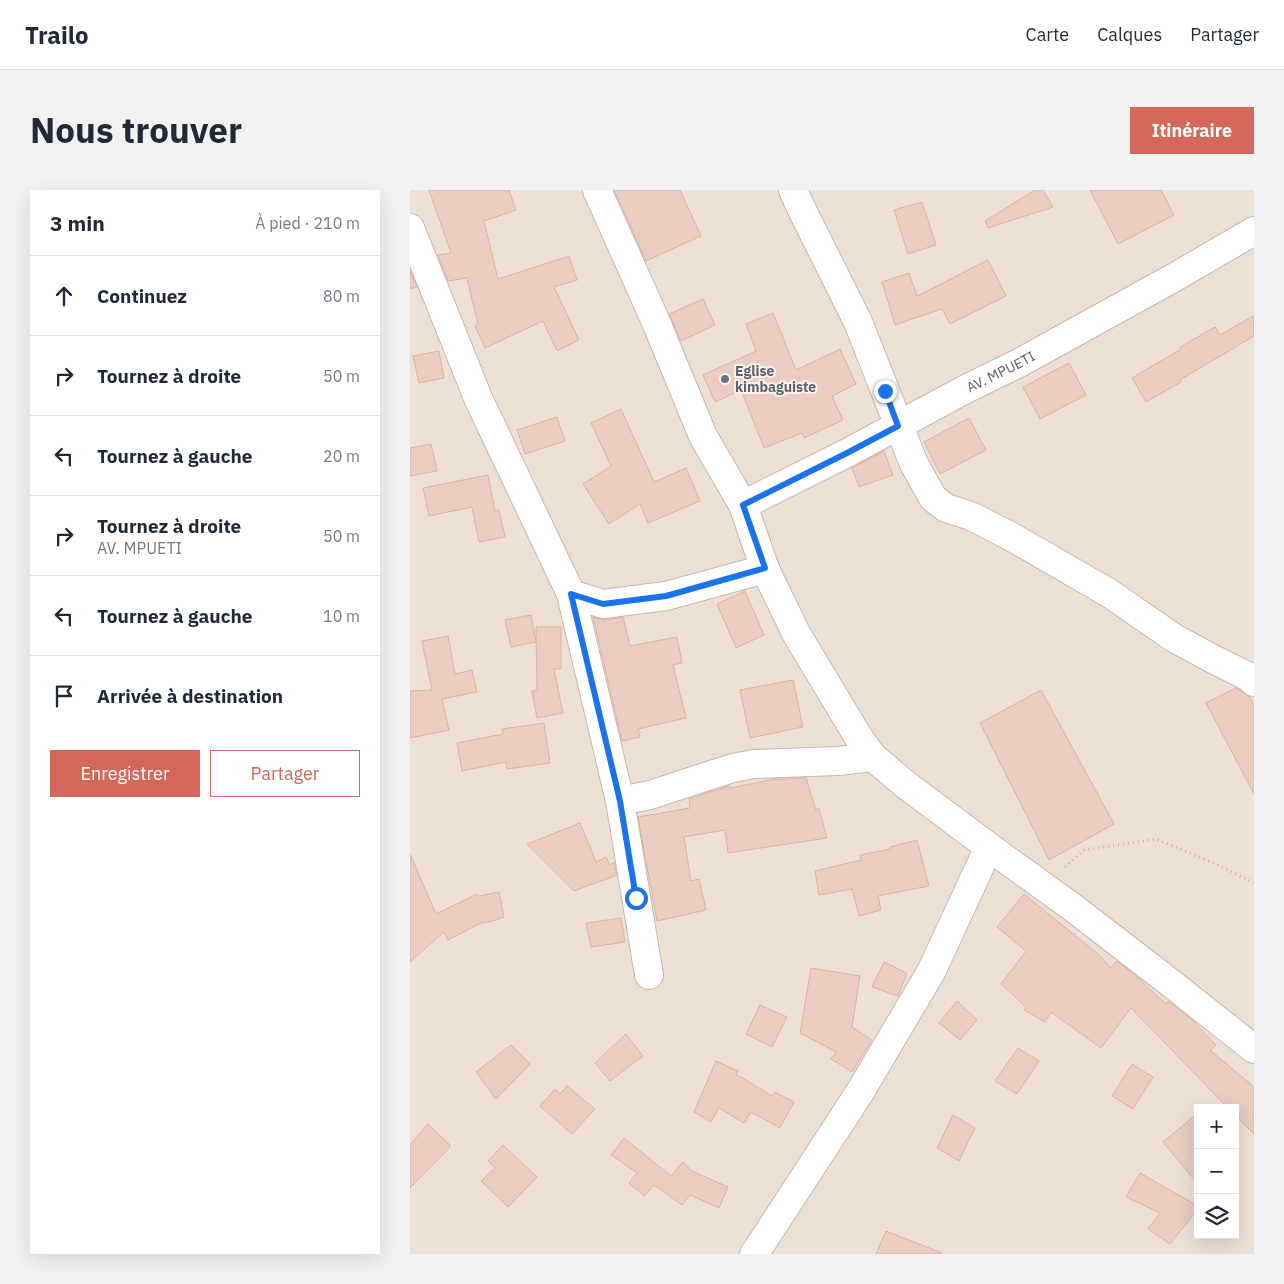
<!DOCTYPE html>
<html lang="fr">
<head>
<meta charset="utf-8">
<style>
  body { margin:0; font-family:"IBM Plex Sans",sans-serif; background:#f2f2f3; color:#1f2937 }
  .controls { position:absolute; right:15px; bottom:15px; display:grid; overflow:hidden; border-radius:0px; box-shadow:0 5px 20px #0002 }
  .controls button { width:45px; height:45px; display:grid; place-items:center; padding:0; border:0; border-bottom:1px solid #e0e1e3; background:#fff; color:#1f2937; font:25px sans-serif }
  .stop { position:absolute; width:15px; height:15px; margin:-11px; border:4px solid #1a73e8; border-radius:50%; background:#fff }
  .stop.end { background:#1a73e8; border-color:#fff; box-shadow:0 1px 5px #0008 }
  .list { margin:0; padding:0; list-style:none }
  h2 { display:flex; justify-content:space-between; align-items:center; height:65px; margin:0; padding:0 20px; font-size:21px }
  h2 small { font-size:16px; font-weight:400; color:#747a83 }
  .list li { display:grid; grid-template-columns:32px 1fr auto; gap:15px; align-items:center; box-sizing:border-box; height:80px; padding:0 20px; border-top:1px solid #e0e1e3 }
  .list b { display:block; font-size:19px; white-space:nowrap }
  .list p { margin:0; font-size:16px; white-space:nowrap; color:#747a83 }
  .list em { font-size:16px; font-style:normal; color:#747a83 }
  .actions { display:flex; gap:10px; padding:15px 20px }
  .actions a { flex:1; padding:11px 0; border:1px solid #d2675a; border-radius:0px; text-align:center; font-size:18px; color:#d2675a }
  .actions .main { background:#d2675a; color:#fff }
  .icon { flex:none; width:28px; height:28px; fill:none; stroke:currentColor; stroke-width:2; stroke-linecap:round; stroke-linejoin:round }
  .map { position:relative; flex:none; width:844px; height:1064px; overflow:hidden; border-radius:0px }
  header { display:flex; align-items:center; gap:30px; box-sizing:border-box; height:70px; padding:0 25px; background:#fff; border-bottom:1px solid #e0e1e3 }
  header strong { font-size:24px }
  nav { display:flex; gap:28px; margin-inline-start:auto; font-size:18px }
  .intro { display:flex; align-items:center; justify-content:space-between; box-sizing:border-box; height:120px; padding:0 30px }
  h1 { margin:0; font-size:35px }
  .button { padding:12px 22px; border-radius:0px; background:#d2675a; color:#fff; font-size:18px; font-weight:700 }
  main { display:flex; gap:30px; padding:0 30px }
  aside { flex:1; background:#fff; border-radius:0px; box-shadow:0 5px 20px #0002 }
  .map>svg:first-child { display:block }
  .residential { fill:#efe0d4; fill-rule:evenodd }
  .building { fill:#eaccc0; stroke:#dab2a3 }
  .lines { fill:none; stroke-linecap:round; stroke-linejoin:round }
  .minor-casing { stroke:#c8b6ad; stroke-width:30 }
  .path { stroke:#cfafa4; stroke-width:3; stroke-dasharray:1 4; stroke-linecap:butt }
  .minor { stroke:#fff; stroke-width:28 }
  .route { stroke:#1a73e8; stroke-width:6 }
  .worship-dot { fill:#6b7280; stroke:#fcf3ea; stroke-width:2 }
  .labels { text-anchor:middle; stroke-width:4; stroke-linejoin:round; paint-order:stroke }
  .worship-label { font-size:14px; font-weight:bold; fill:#5b616d; stroke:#fcf3ea; text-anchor:start }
  .street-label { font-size:14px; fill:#6e554e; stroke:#fcf3ea }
</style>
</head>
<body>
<header>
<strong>Trailo</strong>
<nav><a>Carte</a><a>Calques</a><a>Partager</a></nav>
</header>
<div class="intro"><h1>Nous trouver</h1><a class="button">Itinéraire</a></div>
<main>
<aside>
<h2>3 min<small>À pied · 210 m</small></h2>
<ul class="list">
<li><svg class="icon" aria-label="ahead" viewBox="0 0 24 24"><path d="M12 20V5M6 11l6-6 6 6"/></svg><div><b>Continuez</b></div><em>80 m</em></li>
<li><svg class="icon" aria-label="right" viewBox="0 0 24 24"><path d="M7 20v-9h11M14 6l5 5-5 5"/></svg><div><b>Tournez à droite</b></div><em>50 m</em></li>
<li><svg class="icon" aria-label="left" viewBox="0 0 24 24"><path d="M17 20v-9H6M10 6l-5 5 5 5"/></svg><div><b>Tournez à gauche</b></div><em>20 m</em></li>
<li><svg class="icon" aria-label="right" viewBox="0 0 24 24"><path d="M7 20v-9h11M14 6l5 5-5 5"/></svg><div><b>Tournez à droite</b><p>AV. MPUETI</p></div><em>50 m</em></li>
<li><svg class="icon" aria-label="left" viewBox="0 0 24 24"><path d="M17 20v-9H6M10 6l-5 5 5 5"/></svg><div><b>Tournez à gauche</b></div><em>10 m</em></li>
<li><svg class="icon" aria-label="arrive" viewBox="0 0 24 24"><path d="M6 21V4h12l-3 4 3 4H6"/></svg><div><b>Arrivée à destination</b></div></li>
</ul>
<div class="actions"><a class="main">Enregistrer</a><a>Partager</a></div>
</aside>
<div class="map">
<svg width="844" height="1064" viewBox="0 0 844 1064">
  <rect width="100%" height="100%" fill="#f9efe5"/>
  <path class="residential" d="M0,0H844V1064H0ZM788,918H825V1045H788Z"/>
  <g class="building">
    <path d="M19,0H99L106,20L74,31L88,89L159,66L167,90L144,97L169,150L147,161L133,131L75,158L65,136L68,134L57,88L38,91L28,65L41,63Z"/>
    <path d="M204,0H270L291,46L236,71Z"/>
    <path d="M625,0H633L643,17L578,38L575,31Z"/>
    <path d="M680,0H751L764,25L708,54Z"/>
    <path d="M512,12L526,55L498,64L484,20Z"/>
    <path d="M578,70L596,106L540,134L532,119L485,135L472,92L499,83L507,106Z"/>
    <path d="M0,80L7,97L0,99Z"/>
    <path d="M293,109L305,135L271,151L259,124Z"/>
    <path d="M363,123L386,180L430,159L446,194L422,206L433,230L394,248L392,243L354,258L331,200L305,212L293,185L346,161L336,134Z"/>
    <path d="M843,126L844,146L770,190L771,192L736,212L722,188L771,159L770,157L805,137L810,145Z"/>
    <path d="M29,161L34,188L9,193L3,166Z"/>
    <path d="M659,173L676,205L630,229L613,197Z"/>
    <path d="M211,219L244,292L276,278L290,311L238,333L230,314L199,334L173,294L201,276L181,233Z"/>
    <path d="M147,227L155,251L115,264L107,240Z"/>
    <path d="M559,228L576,260L530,284L514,252Z"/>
    <path d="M21,254L27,281L0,286V258Z"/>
    <path d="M474,261L483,285L449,297L442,278Z"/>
    <path d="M78,285L85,321L89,320L95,347L69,352L62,317L19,326L13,298Z"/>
    <path d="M335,401L354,445L326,458L307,414Z"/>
    <path d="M121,425L126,452L101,457L95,430Z"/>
    <path d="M183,427L195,430L213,427L220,456L267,447L272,473L263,475L276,528L228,539L230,547L212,551Z"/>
    <path d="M126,437H151V479H144L153,523L127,528L122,501L127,500Z"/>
    <path d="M38,446L45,484L62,480L67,502L32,509L39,540L0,548V501L22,500L12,451Z"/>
    <path d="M383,490L393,537L340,548L330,500Z"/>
    <path d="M826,498L840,507L844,515V604L796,513Z"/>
    <path d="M631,500L704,634L639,670L570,533Z"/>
    <path d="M134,533L140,573L97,579L96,572L52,581L47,553L93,544L92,539Z"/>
    <path d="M378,588H396L406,620L409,618L417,648L318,663L315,640L274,647L281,691L289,689L296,720L247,731L228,627L280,618L279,609L319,596L320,598L365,589H372L373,590Z"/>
    <path d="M170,633L186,672L196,667L200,675L204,672L207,685L164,701L117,654Z"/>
    <path d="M507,650L519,696L468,706L471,720L449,726L442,699L409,705L405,681L451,670L450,665L480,659V657Z"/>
    <path d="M0,664L26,724L67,704L69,706L89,702L94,727L83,731L71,733L38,750L34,742L0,772Z"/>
    <path d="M614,704L688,764L701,778L707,771L728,788L756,814L758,811L782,830L806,855L800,860L844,897V944L825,925V918H818L721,818L691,858L641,822L635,832L614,820L616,817L591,794L616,761L587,737Z"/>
    <path d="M211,728L215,752L181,757L176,733Z"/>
    <path d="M474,772L497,783L488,806L462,797Z"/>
    <path d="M401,778L450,786L442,837L462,850L442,882L421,869L426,862L390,843Z"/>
    <path d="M547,811L567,830L550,850L529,833Z"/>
    <path d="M350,815L377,827L362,857L336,844Z"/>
    <path d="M216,844L233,866L200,891L185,873Z"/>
    <path d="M101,855L120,874L86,909L66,882Z"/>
    <path d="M608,858L629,871L607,904L585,891Z"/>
    <path d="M306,871L328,881L326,884L362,906L365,902L384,912L370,938L341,922L334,933L309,918L301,932L284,922Z"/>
    <path d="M722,874L743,887L723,919L702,906Z"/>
    <path d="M157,896L185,919L162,944L130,916L145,899L150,904Z"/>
    <path d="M788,923V994L753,952Z"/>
    <path d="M543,925L565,938L549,971L527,958Z"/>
    <path d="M18,934L41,956L0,998V955Z"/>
    <path d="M214,948L261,986L273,972L282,981L318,997L309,1018L280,1005L272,1015L244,995L234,1006L219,993L227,983L201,965Z"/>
    <path d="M93,955L127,987L98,1017L71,991L85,978L78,971Z"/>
    <path d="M730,983L788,1016V1019L760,1054L738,1039L750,1023L716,1007Z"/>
    <path d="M476,1041L532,1063V1064H466Z"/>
  </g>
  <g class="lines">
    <g class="minor-casing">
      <g id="minor">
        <path d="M187,0L246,132L293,246L333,315L355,379L387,445L449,548L463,567L496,595L579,657L662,717L753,787L844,859"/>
        <path d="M383,0L392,20L448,132L504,274L523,308L536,318L561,326L600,346L699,403L764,448L803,469L839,487L844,492"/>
        <path d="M0,38L68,208L161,404L210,611L239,785"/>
        <path id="s1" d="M333,315L437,263L554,200L609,173L765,87L844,41"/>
        <path d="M161,404L193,414L256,406L355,379"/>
        <path d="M210,611L240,605L298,586L323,578L344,574L428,571L463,567"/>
        <path d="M344,1064L347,1060L450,902L521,782L579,657"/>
      </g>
    </g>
    <path class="path" d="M655,677L674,660L746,649L806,674L844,693"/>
    <use href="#minor" class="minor"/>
  </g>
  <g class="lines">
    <path class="route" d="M226,708L210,611L161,404L193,414L256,406L355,378L333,315L437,263L488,236L475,201"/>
  </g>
  <circle class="worship-dot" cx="315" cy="189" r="5"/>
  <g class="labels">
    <g class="worship-label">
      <text x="325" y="186">Eglise<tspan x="325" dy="16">kimbaguiste</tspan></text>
    </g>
    <g class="street-label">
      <text dy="5" stroke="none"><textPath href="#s1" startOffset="290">AV. MPUETI</textPath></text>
    </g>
  </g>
</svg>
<div class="controls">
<button>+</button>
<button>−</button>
<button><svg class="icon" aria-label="layers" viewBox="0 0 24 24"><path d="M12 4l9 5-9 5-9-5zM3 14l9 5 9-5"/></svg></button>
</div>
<div class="stop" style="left:226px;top:708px"></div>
<div class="stop end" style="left:475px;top:201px"></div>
</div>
</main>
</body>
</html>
